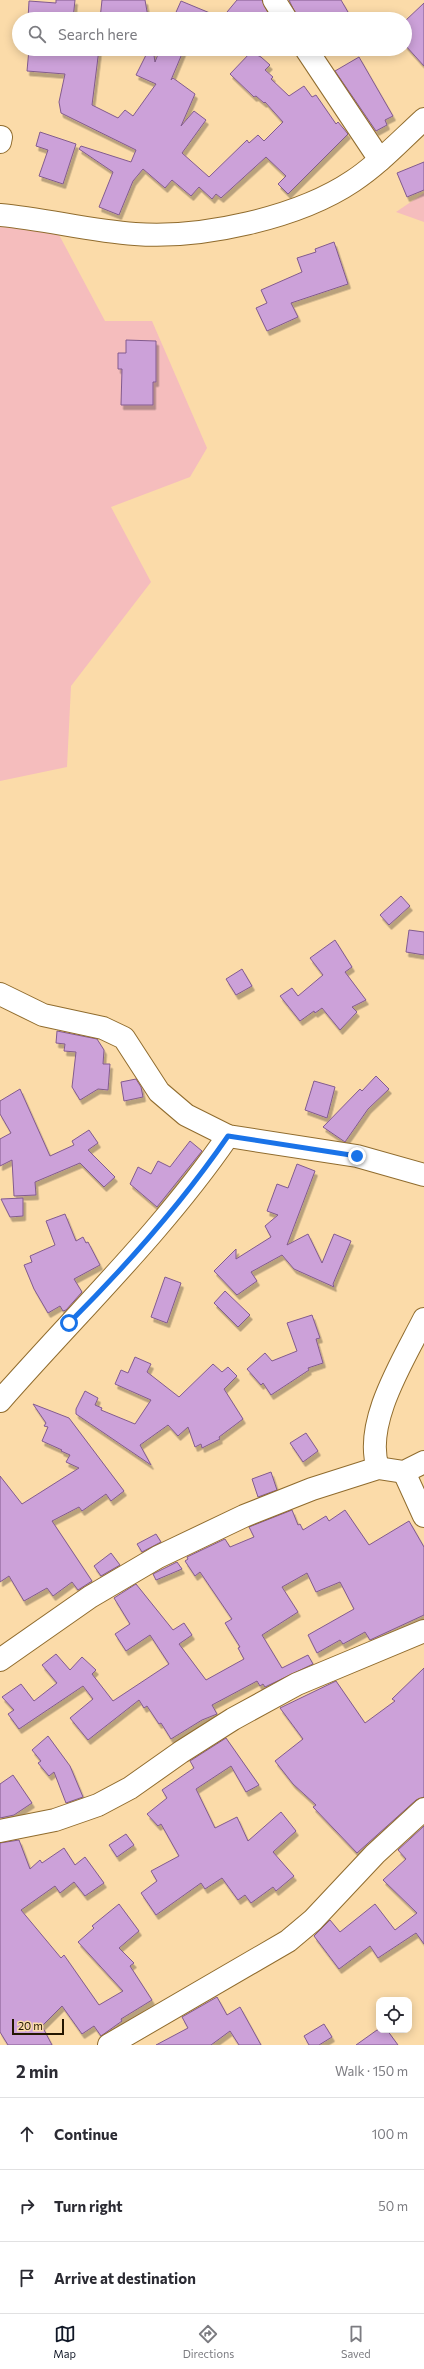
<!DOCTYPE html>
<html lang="en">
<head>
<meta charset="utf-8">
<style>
  body { margin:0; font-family:Commissioner,sans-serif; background:#f2f2f3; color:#2b2b33 }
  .controls { position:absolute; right:12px; bottom:12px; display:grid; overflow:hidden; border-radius:8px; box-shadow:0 2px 10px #0003 }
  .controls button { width:36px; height:36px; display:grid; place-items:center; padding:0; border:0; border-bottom:1px solid #e1e1e2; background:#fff; color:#2b2b33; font:20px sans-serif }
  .scale { position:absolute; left:12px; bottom:10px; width:52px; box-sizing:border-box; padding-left:4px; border:2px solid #241600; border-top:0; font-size:11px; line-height:14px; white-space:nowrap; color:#241600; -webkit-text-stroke:3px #fbdba9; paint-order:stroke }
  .stop { position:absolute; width:12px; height:12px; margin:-9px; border:3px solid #1a73e8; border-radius:50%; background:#fff }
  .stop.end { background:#1a73e8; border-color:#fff; box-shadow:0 1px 4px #0008 }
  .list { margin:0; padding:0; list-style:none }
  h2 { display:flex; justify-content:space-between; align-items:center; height:52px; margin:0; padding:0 16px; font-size:17px }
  h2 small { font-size:13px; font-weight:400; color:#7c7c81 }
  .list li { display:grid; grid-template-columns:26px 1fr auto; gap:12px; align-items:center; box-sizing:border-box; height:72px; padding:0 16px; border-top:1px solid #e1e1e2 }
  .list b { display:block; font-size:15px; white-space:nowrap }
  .list em { font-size:13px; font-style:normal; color:#7c7c81 }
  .icon { flex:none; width:22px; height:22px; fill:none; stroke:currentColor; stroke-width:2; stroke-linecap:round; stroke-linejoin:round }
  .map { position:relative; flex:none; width:424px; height:2045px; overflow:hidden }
  .search { position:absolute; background:#fff; box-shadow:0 2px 10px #0003; left:12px; right:12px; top:12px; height:44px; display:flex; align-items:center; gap:10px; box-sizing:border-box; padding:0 14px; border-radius:22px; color:#7c7c81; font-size:15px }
  .sheet { height:268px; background:#fff }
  nav { display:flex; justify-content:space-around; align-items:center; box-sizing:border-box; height:56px; border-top:1px solid #e1e1e2; background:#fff; font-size:11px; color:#7c7c81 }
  nav a { display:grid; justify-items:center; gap:2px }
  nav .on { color:#111827 }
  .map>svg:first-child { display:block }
  .green { fill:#f5bdbd }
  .building { fill:#cca1d9; stroke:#825b8e; filter:url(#shadow) }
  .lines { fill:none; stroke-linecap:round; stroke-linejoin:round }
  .minor-casing { stroke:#906c2e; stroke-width:24 }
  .minor { stroke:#fff; stroke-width:22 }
  .route { stroke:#1a73e8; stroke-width:5 }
</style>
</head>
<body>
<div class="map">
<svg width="424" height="2045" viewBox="0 0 424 2045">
  <defs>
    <filter id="shadow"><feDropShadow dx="2.5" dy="4.5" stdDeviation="0" flood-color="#0004"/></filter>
  </defs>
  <rect width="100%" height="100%" fill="#fbdba9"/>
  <g class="green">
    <path d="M424,193V222L396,212Z"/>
    <path d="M0,225L57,231L105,321H152L207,448L190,477L111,507L151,582L71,686L67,767L0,781Z"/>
  </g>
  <g class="building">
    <path d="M56,0H75L73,19H28L29,1L56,3Z"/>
    <path d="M102,0H145L148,17L100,19Z"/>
    <path d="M237,0H262L271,19H173L181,1L222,18Z"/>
    <path d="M289,0H341L352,19H298Z"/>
    <path d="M424,3V66L405,45V21Z"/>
    <path d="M29,49H99L92,105L118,118L125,110L133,116L156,84L136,75L149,49H153L155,62L160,49H184L171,80L173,78L195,94L181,126L194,111L206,120L182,153L209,177L247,140L249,143L258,135L264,141L283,122L265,102L264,103L256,96L254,97L230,74L251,52L261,57L270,65L265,70L273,77L271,79L289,96L304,86L312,97L316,95L336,124L338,122L348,134L288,194L278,184L286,176L266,157L221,198L216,194L212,199L199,187L191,196L172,180L165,188L143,169L133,181L119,215L99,207L113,172L79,149L81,146L131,162L136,150L61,113L59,102L65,74L27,71Z"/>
    <path d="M359,57L393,116L385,120L387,125L376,131L335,71Z"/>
    <path d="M40,132L76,144L63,184L39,176L48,150L36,146Z"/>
    <path d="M424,162V190L407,197L397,173Z"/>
    <path d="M334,242L348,284L291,303L298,317L267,331L256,308L267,303L261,290L302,272L297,258L316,252L315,249Z"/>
    <path d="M126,340L156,341V382H153V405H121L122,369H118V353H126Z"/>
    <path d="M401,896L410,906L389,925L380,915Z"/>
    <path d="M409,930L424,932V955L406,952Z"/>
    <path d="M335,940L352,967L345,972L366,1000L352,1007L357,1012L340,1030L322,1008L315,1013L314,1011L300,1021L280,996L292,988L298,996L323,975L310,958Z"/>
    <path d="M242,969L252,986L236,995L226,979Z"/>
    <path d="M57,1031L97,1039L104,1050L103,1064H110L108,1090L98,1089L80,1100L72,1087L76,1052L64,1051L65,1044L56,1043Z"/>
    <path d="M376,1076L389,1089L368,1109L345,1142L323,1127L360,1089L362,1091Z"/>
    <path d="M136,1079L141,1087L143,1097L124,1101L121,1082Z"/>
    <path d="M314,1081L335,1087L327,1118L305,1110Z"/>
    <path d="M20,1089L50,1156L74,1145L72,1141L89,1130L98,1143L88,1150L115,1177L104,1187L80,1163L35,1182L36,1195L14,1196L12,1160L0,1166V1139L11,1133L0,1114V1101Z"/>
    <path d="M190,1141L202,1151L157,1207L130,1184L138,1167L151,1174L158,1161L170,1167Z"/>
    <path d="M297,1164L315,1171L287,1245L308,1234L322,1263L334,1234L351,1241L333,1284L334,1287L294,1269L282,1255L251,1272L257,1281L237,1295L214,1271L236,1249V1259L271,1237L265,1226L278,1215L267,1211L277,1184L288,1188Z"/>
    <path d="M23,1198V1216L10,1217L1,1199Z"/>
    <path d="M65,1214L76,1241L83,1237L86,1243L88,1242L100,1265L74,1279L82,1292L66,1310L63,1311L60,1306L48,1313L34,1289L24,1265L32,1262L30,1256L55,1245L46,1221Z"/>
    <path d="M165,1277L181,1283L167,1323L151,1317Z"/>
    <path d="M225,1291L250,1315L238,1327L214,1303Z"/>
    <path d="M312,1315L320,1338L316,1339L323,1363L308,1368L309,1370L271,1395L263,1383L261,1385L247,1369L265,1353L272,1361L297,1351L287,1323Z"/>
    <path d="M135,1357L151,1364L147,1372L179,1397L213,1364L222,1372L228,1367L237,1376L224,1389L243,1419L219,1437L220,1439L202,1448L201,1444L195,1447L188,1427L178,1436L168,1425L140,1445L151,1465L76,1414V1409L85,1391L98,1398L95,1405L102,1408L101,1410L135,1424L151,1400L115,1384L121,1370L128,1373Z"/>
    <path d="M33,1404L69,1418L124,1491L111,1501L106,1494L82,1511L79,1507L52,1521L92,1581L78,1590L72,1582L53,1596L47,1588L24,1601L9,1576L0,1582V1476L22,1504L79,1468L66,1462L70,1455L61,1451L62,1450L42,1441L48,1427L44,1426L46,1423Z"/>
    <path d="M306,1433L318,1451L303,1462L290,1443Z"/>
    <path d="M271,1472L277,1490L258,1497L252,1479Z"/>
    <path d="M292,1510L298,1525L300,1524L303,1530L326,1516L329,1521L345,1510L369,1545L409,1521L424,1547V1615L370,1640L365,1632L343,1644L340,1640L317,1653L308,1635L354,1609L340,1582L316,1592L307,1573L282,1587L298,1612L262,1635L282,1668L308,1655L313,1664L265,1687L263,1684L260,1686L257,1681L212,1705L217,1714L202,1720L171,1739L161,1723L159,1724L147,1706L144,1708L139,1700L88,1740L70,1718L93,1699L83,1686L19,1729L8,1714L14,1710L2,1697L21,1684L34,1701L57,1683L42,1665L56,1654L70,1670L82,1657L96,1670L92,1674L113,1701L169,1664L150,1635L126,1651L115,1634L130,1624L114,1598L136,1584L173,1630L184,1623L192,1635L179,1644L206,1680L244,1659L238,1648L240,1647L225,1623L232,1619L200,1572L195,1576L185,1561L188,1559L187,1557L225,1539L230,1547L254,1537L249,1527Z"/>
    <path d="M156,1534L161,1542L142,1552L137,1544Z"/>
    <path d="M111,1553L120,1565L101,1576L94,1566Z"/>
    <path d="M177,1562L182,1569L156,1580L153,1574Z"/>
    <path d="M424,1668V1797L416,1800L357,1853L313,1807L316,1805L293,1784L275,1761L303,1739L280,1708L336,1681L365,1723L395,1701L392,1699Z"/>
    <path d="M48,1736L70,1766L83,1797L66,1803L54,1772L49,1776L38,1763L41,1761L32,1750Z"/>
    <path d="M226,1738L259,1785L246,1792L231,1766L196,1789L215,1828L237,1817L248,1841L281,1812L296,1831L273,1852L294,1876L276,1891L273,1887L251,1903L245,1895L238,1900L222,1878L205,1889L201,1883L156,1915L141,1893L157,1881L151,1871L179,1856L161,1824L158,1826L147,1814L167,1798L162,1790L194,1768L190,1761Z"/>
    <path d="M13,1775L32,1803L14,1815L0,1818V1784Z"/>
    <path d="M424,1826V1944L416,1933L378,1958L370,1946L339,1969L314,1936L330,1920L340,1932L375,1904L395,1930L417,1913L383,1880L406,1859L398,1850Z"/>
    <path d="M126,1834L134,1845L117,1857L109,1845Z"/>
    <path d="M19,1840L30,1869L40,1860L42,1863L64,1848L75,1865L85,1857L104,1883L85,1896L74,1882L60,1893L55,1886L21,1910L61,1958L64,1955L99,2005L123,1991L78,1942L94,1928L92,1926L119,1904L139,1931L119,1948L134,1963L130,1966L152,2000L121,2019L122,2021L101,2036L94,2026L82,2034L62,2006L42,2026L52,2045H8L0,2032V1843Z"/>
    <path d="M217,1997L227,2015L240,2007L261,2045H239L230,2031L211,2045H156L188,2028L182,2017Z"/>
    <path d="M324,2024L332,2037L319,2045H309L304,2036Z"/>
    <path d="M377,2030H387L398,2045H356Z"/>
  </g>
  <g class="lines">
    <g class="minor-casing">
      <g id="minor">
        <path d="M274,0L286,19"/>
        <path d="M306,49L380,160"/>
        <path d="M0,142L1,137"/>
        <path d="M0,215C45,219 90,231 135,234C201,239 298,218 353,181C379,164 401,140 424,119"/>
        <path d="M0,994L43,1015L103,1028L124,1038L159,1092L186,1115L228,1136L357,1156L424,1175"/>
        <path d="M0,1401C77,1313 162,1232 228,1136"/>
        <path d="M378,1468C363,1423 404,1359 424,1319"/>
        <path d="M404,1472L424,1516"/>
        <path d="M0,1660L90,1597L158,1557L244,1516L312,1489L378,1468L404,1472L424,1462"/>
        <path d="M0,1831L55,1820L98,1805L130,1788L181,1752L233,1719L297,1684L424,1631"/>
        <path d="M109,2045L288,1941L313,1920L375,1854L424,1809"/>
      </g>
    </g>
    <use href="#minor" class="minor"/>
  </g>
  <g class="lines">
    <path class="route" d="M69,1323C127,1265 182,1203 228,1136L357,1156"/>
  </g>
</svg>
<div class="controls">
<button><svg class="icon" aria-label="locate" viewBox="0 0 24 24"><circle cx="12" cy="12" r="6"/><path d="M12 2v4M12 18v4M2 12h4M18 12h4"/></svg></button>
</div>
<div class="scale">20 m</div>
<div class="stop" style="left:69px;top:1323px"></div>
<div class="stop end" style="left:357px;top:1156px"></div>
<div class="search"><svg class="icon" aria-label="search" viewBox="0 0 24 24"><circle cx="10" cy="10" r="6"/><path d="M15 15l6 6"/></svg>Search here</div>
</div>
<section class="sheet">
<h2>2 min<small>Walk · 150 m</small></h2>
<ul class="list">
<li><svg class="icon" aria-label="ahead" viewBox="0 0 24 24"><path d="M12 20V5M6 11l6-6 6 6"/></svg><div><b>Continue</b></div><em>100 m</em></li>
<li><svg class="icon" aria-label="right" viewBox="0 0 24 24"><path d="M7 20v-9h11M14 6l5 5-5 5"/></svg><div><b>Turn right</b></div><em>50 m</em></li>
<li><svg class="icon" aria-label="arrive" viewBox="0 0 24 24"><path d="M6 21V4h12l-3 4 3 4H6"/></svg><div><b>Arrive at destination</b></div></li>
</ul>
</section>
<nav>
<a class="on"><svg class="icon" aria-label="map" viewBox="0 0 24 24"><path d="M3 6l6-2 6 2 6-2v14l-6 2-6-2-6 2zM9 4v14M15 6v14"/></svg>Map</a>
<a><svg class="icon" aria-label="directions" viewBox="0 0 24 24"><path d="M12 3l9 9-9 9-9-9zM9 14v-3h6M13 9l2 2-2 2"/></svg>Directions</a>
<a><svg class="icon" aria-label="saved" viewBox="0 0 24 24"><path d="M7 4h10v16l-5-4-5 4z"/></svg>Saved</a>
</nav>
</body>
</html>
